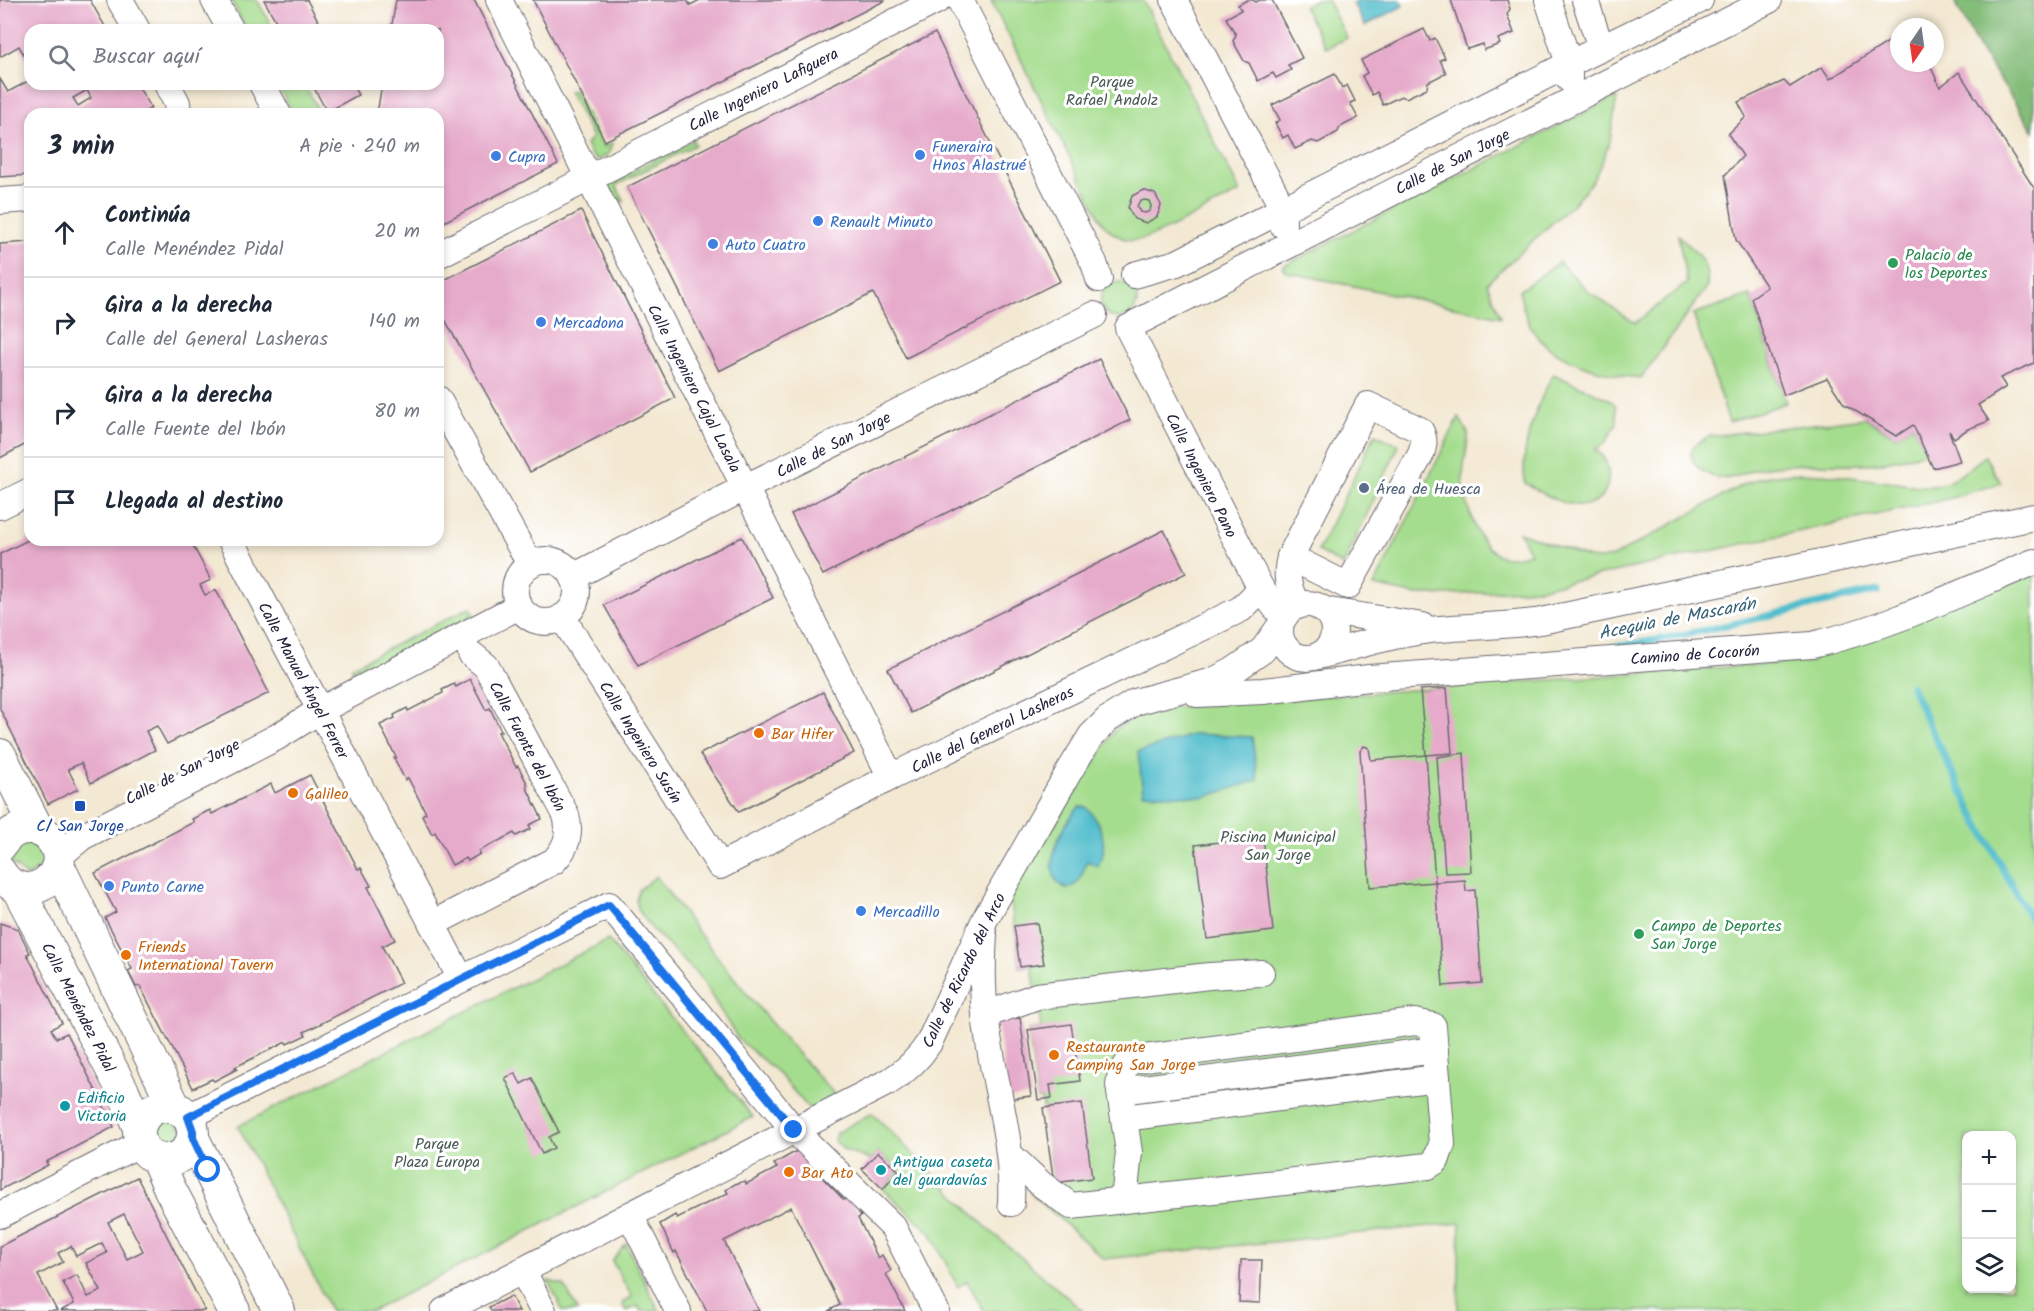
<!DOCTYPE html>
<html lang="es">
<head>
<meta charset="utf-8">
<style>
  body { margin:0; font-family:Kalam,sans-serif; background:#f6f6f7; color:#1f2937 }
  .controls { position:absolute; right:18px; bottom:18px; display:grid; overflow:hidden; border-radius:12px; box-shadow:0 3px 9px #0003 }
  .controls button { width:54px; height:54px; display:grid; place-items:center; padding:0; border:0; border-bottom:2px solid #e0e1e3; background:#fff; color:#1f2937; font:30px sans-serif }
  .compass { position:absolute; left:1890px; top:18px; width:54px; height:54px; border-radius:50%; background:#fff; box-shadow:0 3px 9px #0003; rotate:193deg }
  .stop { position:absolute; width:18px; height:18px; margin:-14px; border:4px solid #1a73e8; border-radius:50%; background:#fff }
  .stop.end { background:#1a73e8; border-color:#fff; box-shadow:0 2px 6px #0008 }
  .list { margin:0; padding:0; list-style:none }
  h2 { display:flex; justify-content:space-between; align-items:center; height:78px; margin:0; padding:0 24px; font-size:26px }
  h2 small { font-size:20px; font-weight:400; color:#747a83 }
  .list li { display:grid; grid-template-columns:39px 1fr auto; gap:18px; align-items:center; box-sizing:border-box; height:90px; padding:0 24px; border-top:2px solid #e0e1e3 }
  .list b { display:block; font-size:22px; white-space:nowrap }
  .list p { margin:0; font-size:20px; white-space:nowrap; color:#747a83 }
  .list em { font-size:20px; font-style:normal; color:#747a83 }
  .icon { flex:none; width:33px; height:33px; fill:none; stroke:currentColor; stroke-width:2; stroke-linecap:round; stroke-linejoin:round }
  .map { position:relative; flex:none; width:2034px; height:1311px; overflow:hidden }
  .search { position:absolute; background:#fff; box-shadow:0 3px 9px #0003; left:24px; top:24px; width:420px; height:66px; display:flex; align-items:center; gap:15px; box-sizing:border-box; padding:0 21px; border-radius:18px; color:#747a83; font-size:22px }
  .panel { position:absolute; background:#fff; box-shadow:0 3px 9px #0003; left:24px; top:108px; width:420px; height:438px; border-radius:18px }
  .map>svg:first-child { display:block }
  .green { fill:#a5dd8e; stroke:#648064; stroke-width:1.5; fill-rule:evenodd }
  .forest { fill:#84bc79; stroke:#536f5a; stroke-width:1.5 }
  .water { fill:#51bdcc; stroke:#3a7084; stroke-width:1.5 }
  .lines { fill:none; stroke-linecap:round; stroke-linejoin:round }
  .stream { stroke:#51bdcc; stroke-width:7 }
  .building { fill:#e6abcb; fill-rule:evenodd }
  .minor-casing { stroke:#6b6770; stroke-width:28 }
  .major-casing { stroke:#6b6770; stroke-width:34 }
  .minor { stroke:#fff; stroke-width:26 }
  .major { stroke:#fff; stroke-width:32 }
  .route { stroke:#1a73e8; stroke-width:8 }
  .shop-dot { fill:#3f7fe0; stroke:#fff; stroke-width:2 }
  .leisure-dot { fill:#2e9e5b; stroke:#fff; stroke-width:2 }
  .service-dot { fill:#5c6f8a; stroke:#fff; stroke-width:2 }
  .food-dot { fill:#e8710a; stroke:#fff; stroke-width:2 }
  .transit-dot { fill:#1a4fb4; stroke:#fff; stroke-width:2 }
  .culture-dot { fill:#0f9aa8; stroke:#fff; stroke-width:2 }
  .labels { text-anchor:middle; stroke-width:6; stroke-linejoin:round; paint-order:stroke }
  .park-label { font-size:16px; fill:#495a54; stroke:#fff }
  .street-label { font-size:16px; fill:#22223b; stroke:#fff }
  .shop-label { font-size:16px; fill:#366cbe; stroke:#fff; text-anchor:start }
  .leisure-label { font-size:16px; fill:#27864d; stroke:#fff; text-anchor:start }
  .service-label { font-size:16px; fill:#4e5e75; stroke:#fff; text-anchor:start }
  .food-label { font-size:16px; fill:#c56008; stroke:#fff; text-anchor:start }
  .transit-label { font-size:16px; fill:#164399; stroke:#fff }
  .culture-label { font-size:16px; fill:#0d838f; stroke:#fff; text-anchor:start }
  .water-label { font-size:18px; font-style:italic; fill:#356075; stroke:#fff }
</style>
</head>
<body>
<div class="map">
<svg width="2034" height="1311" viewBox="0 0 2034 1311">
  <rect width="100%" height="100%" fill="#fff"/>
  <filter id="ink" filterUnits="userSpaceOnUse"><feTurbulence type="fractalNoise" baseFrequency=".0167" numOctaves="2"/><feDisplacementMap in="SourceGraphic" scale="12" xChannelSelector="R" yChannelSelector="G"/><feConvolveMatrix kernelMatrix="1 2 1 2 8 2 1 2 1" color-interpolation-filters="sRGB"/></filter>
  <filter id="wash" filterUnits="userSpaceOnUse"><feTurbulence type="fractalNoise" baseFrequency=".008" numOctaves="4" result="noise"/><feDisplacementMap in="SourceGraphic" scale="24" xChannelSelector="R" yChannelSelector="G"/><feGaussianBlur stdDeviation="1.35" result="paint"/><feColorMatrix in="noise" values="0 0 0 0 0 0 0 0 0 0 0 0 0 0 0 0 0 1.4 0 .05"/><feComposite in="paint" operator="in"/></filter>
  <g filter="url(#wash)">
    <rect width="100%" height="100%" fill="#f3e8d2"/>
    <g class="green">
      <path d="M231,0H257L274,30H247Z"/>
      <path d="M991,0H1143L1240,192C1219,202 1152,241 1134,240C1121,240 1110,232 1102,222Z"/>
      <path d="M1314,0H1327L1347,38L1326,48L1303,6Z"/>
      <path d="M277,84H304L321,114H294Z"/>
      <path d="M574,90L603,147L612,143L609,154L598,160L592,156L586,145L592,137L569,92Z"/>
      <path d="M1617,96L1610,141L1602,162L1593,180L1575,202L1487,283L1501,317L1287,272L1283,266Z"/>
      <path d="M693,140L695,145L616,185L624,202L611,199L607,187L610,183Z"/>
      <path d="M1678,235C1695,252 1710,261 1707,287L1641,378C1608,376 1558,362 1536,335C1526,322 1523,306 1519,291L1559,262L1589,292L1635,323L1687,283Z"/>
      <circle cx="1119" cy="300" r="18"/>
      <path d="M1750,295L1786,403L1729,422L1693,314Z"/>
      <path d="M1553,374L1611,400L1616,406L1617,423L1606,442L1595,450C1615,461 1613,501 1587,505C1565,508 1542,493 1525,483C1520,446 1536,407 1553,374Z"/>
      <path d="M1459,417C1461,422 1467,429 1468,434C1469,440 1463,466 1463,476C1463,497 1475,540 1494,552C1504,560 1519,557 1530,553L1519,532L1589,558L1600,559L1613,557L1744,484C1790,463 1849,478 1898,483C1911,485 1926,488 1939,485C1956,481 1971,467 1985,456L2001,483L1948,499L1536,589L1444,595H1417L1374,586Z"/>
      <path d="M1865,418L1895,436L1913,425L1926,453C1906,457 1887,463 1867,464C1832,465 1795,462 1760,468C1750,470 1740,476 1730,478C1707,483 1667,451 1711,436Z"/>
      <path d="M1375,434L1399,445L1343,566L1318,551Z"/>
      <path d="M2034,570V1311H1458L1460,1223L1104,1259L1031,1193L1028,1186L1054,1182L1042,1100H1038L1028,1030L1041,1028L1032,966L1020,967L1010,895L1114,731L1146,709L1814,661L1815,652ZM1966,1136H2012V1288H1966Z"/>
      <path d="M470,607L474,615L355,674L351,667Z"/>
      <path d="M22,841L40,845L46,863L27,877L9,861V855Z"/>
      <path d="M656,876C712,953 772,1027 837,1097L811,1111L777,1072L738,1039L700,977L652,929L639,911L636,900L639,890Z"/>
      <path d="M608,940L753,1117L372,1311H331L238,1126Z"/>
      <path d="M872,1113L986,1227L1083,1311H984L967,1281L958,1287L930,1232L883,1189L899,1171L878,1152L870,1160L843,1149L834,1140L836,1133Z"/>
      <circle cx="166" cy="1133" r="15"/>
      <path d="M626,1244L659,1311H641L638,1306L626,1311L622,1303L632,1297L612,1261Z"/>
      <path d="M548,1281L564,1285L578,1311H563Z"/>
    </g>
    <path class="forest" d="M1954,0H2034V131L1979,49Z"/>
    <g class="water">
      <path d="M1359,0H1400L1403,6L1365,26L1353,3Z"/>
      <path d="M1195,734L1252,737L1258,780L1205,797L1143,793L1138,752Z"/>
      <path d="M1079,807H1086C1101,822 1110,847 1098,866L1087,861C1083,873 1079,887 1066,889C1036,873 1063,823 1079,807Z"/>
    </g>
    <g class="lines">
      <g class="stream">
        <path d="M1608,648C1699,635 1788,609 1878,591"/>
        <path d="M1911,686C1948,768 1990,847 2034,925"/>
      </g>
    </g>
    <g id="blocks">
      <g class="building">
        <path d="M0,0H90L107,30H30V65L19,46L0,57Z"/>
        <path d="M264,0H307L323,30H281Z"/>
        <path d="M396,0H474L558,164L438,225V114H377L382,84H438V30H391Z"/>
        <path d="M533,0H687L690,5L700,0H886L605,141Z"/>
        <path d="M1247,0H1254L1255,2L1260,0H1272L1302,58L1288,65L1291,70L1276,78L1273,73L1258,81L1249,63L1244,61L1233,41L1236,35L1226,18L1241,10L1238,5Z"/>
        <path d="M1451,0H1507L1510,9L1507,14L1514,33L1498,39L1500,44L1484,50L1483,44L1467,49Z"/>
        <path d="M1424,29L1430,41L1435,38L1445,58L1440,60L1446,73L1428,82L1427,88L1406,98L1401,96L1383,105L1377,92L1372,95L1362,76L1367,73L1361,60Z"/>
        <path d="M935,33L1060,281L906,358L873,293L719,371L627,187Z"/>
        <path d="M1899,35V63H1929L1940,87L1959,72L2034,188V363L2000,378L2006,387L1978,405L1989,421L1968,429L1954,438L1949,431L1960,461L1933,468L1913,425L1896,436L1844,404L1827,378L1784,395L1751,298L1767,287L1736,240L1725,175L1743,156L1728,134L1746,117L1738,102L1784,81L1790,87L1822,67L1830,79Z"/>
        <path d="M1335,74L1342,88L1347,85L1355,101L1350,103L1358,118L1340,127L1338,132L1318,143L1312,141L1295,149L1288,135L1283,138L1275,123L1280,120L1272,105Z"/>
        <path d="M0,79L8,92L30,80V84H137L151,108L141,114H30V175L0,177ZM87,90L91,98L78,106L73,98Z"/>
        <path d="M312,84H352L358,95L327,112Z"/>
        <path d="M1143,190L1155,194L1161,205L1157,217L1146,223L1134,219L1128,208L1132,196ZM1144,200L1149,201L1151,206L1150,211L1145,213L1140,212L1137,207L1139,202Z"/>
        <path d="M581,211L675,398L530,472L438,307V283Z"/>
        <path d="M30,242V442L0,458V244Z"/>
        <path d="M1099,359L1130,420L823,575L791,514Z"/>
        <path d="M1164,530L1186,573L911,713L888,669Z"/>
        <path d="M742,537L773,598L638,665L604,605Z"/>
        <path d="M30,539L190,540L211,580L200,585L205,595L216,590L269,693L167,744L157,726L146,731L155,750L91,783L81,763L75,766L68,769L78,789L48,804L0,709V554Z"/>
        <path d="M470,679L486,710L490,708L501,731L498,732L516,767L518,766L528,785L526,786L542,819L529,825L531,829L516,836L514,833L479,851L480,854L468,861L466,858L452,865L435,832L432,834L422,815L426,813L408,778L405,780L394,758L396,757L380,725L395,718L394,715L407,708L408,711L443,693L442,690L454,684L456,687Z"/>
        <path d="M1447,688L1452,753L1426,755L1420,690Z"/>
        <path d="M823,692L854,753L739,812L700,754Z"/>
        <path d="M1364,746L1369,748L1371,760L1426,755L1435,882L1370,887L1360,751Z"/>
        <path d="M1464,753L1471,872L1445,873L1437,757Z"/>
        <path d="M310,775L358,869L361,868L371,886L368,887L395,940L382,946L401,983L304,1032L306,1035L287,1044L286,1042L235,1067L237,1069L214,1081L212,1079L193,1088L140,986L136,987L128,971L132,969L105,918L116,912L95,873L194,822L192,819L210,810L212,814L271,784L275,793Z"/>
        <path d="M1263,837L1273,931L1207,939L1195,845Z"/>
        <path d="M1465,880L1466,891L1475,890L1482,983L1443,986L1435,882Z"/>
        <path d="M0,923L18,929L30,953L27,954L62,1023L51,1029L56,1038L67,1033L114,1127L46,1162L48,1165L0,1190Z"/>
        <path d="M1037,923L1044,964L1020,967L1014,926Z"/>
        <path d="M1020,1018L1031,1096L1008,1099L997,1021Z"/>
        <path d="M1071,1024L1080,1081L1050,1085L1052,1098L1038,1100L1028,1030Z"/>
        <path d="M515,1073L521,1084L532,1078L559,1132L549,1137L554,1148L542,1154L505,1078Z"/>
        <path d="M1082,1103L1092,1178L1054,1183L1043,1108Z"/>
        <path d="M800,1149L817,1166L814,1169L844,1200L847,1197L855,1206L861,1216L858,1218L878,1258L882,1255L891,1271L886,1274L905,1311H828L840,1305L791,1207L724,1241L759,1311H707L676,1251L674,1253L660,1224L675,1215L677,1218L728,1193L726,1190L735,1184L745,1181L746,1184L777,1168L774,1164Z"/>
        <path d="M878,1152L899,1171L883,1189L862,1169Z"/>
        <path d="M137,1177L205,1311H60L74,1304L63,1282L77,1275L88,1297L101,1291L86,1263L107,1253L102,1243L76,1256L71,1246L58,1253L63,1262L38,1275L57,1311H0V1246ZM124,1214L143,1251L127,1259L108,1222Z"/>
        <path d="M1241,1260H1262L1260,1303L1239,1302Z"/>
        <path d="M511,1296L519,1311H491L489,1307Z"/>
      </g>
    </g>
  </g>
  <g filter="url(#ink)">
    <use href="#blocks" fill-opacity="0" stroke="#6b6770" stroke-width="1.5"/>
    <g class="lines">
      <g class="minor-casing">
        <g id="minor">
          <path d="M120,0L137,30"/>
          <path d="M214,0L231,30"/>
          <path d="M499,0L891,777"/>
          <path d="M960,0L1094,263L1099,279"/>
          <path d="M1174,0L1283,209V225"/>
          <path d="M1548,0L1569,64V79"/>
          <path d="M1585,0L1601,48"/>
          <path d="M167,84L177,103L178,114"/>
          <path d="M262,84L278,114"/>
          <path d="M0,201L30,199"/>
          <path d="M438,255L938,0"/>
          <path d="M1134,275L1177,263L1569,64L1700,0"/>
          <path d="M1136,323L1769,0"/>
          <path d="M1128,328L1261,589L1275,607L1285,616"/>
          <path d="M438,399L530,564"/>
          <path d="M1368,405L1420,430C1425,439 1424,445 1421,454L1348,586L1290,557Z"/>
          <path d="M0,506L30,491"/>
          <path d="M231,540L461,979"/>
          <path d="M1290,557C1285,576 1288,589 1298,606"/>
          <circle cx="546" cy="591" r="31"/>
          <path d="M573,577L746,487L1094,315"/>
          <circle cx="1307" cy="631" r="27"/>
          <path d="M1323,610L1423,626"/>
          <path d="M562,617L720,866L891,777L1241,609L1261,589"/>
          <path d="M1318,656C1358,646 1399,632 1440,629C1474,626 1507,626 1541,621L2034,517"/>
          <path d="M1197,694L1263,691L1369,678L1812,645C1888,628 1961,592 2034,562"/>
          <path d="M58,857L82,837L277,737L319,711L519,606"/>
          <path d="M432,924L554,861C567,847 571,834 566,815L486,666L471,654"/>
          <path d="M984,935C982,964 982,992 986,1022C993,1082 1014,1141 1011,1203"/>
          <path d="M985,1015L1037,996L1209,976L1261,973"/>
          <path d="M1120,1091L1435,1050"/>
          <path d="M188,1117L609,905L794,1130L893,1227L936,1311"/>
          <path d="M1124,1118L1437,1078"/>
          <path d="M1010,1155L1041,1184L1071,1206L1428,1166L1436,1161L1442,1144L1433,1026L1415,1022L1130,1060L1121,1074L1119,1085L1129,1152L1124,1200"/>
          <path d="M0,1215L141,1143"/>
          <path d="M630,1215L678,1311"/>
          <path d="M523,1271L543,1311"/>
          <path d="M444,1311L890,1081C906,1071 918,1060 929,1043L985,919L1070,770L1091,736L1107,720L1135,702L1213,681L1233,671L1263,650L1280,626"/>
        </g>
      </g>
      <g class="major-casing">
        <g id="major">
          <path d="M0,755L38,830"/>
          <path d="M0,846C6,835 17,827 31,828C38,829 46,833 51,839C79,873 23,912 0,872"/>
          <path d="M58,865L175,1108"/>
          <path d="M17,887L124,1093L139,1128"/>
          <circle cx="166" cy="1133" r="27"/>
          <path d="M193,1138L279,1311"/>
          <path d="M157,1159L170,1189L234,1311"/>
        </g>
      </g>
      <use href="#minor" class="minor"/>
      <use href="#major" class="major"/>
    </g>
  </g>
  <g class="lines" filter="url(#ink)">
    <path class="route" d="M208,1170L193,1138V1131L188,1117L609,905L794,1130"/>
  </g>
  <g class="shop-dot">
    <circle cx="920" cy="155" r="6"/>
    <circle cx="496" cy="156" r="6"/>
    <circle cx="818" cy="221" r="6"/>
    <circle cx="713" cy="244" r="6"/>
    <circle cx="541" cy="322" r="6"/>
    <circle cx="109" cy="886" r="6"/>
    <circle cx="861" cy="911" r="6"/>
  </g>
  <g class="leisure-dot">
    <circle cx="1893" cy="263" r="6"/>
    <circle cx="1639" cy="934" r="6"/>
  </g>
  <circle class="service-dot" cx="1364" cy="488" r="6"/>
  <g class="food-dot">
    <circle cx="759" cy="733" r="6"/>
    <circle cx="293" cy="793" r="6"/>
    <circle cx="126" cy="955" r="6"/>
    <circle cx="1054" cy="1055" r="6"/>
    <circle cx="789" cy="1172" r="6"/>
  </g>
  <rect class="transit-dot" x="74" y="800" width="12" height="12" rx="3"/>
  <g class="culture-dot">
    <circle cx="65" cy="1106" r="6"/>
    <circle cx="881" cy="1170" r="6"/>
  </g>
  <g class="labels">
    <g class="park-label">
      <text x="1112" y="87">Parque<tspan x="1112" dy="18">Rafael Andolz</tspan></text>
      <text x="1278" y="842">Piscina Municipal<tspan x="1278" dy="18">San Jorge</tspan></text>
      <text x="437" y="1149">Parque<tspan x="437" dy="18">Plaza Europa</tspan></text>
    </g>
    <g class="street-label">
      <text transform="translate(763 89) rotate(-27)" y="6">Calle Ingeniero Lafiguera</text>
      <text transform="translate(1452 161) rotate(-27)" y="6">Calle de San Jorge</text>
      <text transform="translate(695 388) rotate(63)" y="6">Calle Ingeniero Cajal Lasala</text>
      <text transform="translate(833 444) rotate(-27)" y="6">Calle de San Jorge</text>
      <text transform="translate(1202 475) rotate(63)" y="6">Calle Ingeniero Pano</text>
      <text transform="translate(1695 654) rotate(-4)" y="6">Camino de Cocorón</text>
      <text transform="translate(304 680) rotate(62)" y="6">Calle Manuel Ángel Ferrer</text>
      <text transform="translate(992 729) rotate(-26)" y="6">Calle del General Lasheras</text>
      <text transform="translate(641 742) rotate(58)" y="6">Calle Ingeniero Susín</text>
      <text transform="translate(528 746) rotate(62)" y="6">Calle Fuente del Ibón</text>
      <text transform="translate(182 771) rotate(-27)" y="6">Calle de San Jorge</text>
      <text transform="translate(963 970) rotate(-64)" y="6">Calle de Ricardo del Arco</text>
      <text transform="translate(79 1007) rotate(63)" y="6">Calle Menéndez Pidal</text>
    </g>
    <g class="shop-label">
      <text x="932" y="152">Funeraira<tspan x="932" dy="18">Hnos Alastrué</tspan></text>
      <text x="508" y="162">Cupra</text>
      <text x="830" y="227">Renault Minuto</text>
      <text x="725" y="250">Auto Cuatro</text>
      <text x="553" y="328">Mercadona</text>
      <text x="121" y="892">Punto Carne</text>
      <text x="873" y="917">Mercadillo</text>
    </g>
    <g class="leisure-label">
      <text x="1905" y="260">Palacio de<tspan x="1905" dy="18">los Deportes</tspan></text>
      <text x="1651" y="931">Campo de Deportes<tspan x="1651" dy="18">San Jorge</tspan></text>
    </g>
    <g class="service-label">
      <text x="1376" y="494">Área de Huesca</text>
    </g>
    <g class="food-label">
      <text x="771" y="739">Bar Hifer</text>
      <text x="305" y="799">Galileo</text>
      <text x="138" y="952">Friends<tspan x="138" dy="18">International Tavern</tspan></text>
      <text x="1066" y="1052">Restaurante<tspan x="1066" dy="18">Camping San Jorge</tspan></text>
      <text x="801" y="1178">Bar Ato</text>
    </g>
    <g class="transit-label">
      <text x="80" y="831">C/ San Jorge</text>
    </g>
    <g class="culture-label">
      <text x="77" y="1103">Edificio<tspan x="77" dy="18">Victoria</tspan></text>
      <text x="893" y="1167">Antigua caseta<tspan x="893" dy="18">del guardavías</tspan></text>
    </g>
    <g class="water-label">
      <text transform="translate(1677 618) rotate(-11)" y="6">Acequia de Mascarán</text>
    </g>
  </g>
</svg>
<div class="controls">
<button>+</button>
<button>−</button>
<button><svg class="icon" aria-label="layers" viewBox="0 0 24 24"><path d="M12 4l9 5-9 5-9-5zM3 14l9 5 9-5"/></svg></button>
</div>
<svg class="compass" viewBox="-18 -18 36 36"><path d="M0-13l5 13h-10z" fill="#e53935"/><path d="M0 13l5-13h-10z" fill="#747a83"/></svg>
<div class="stop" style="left:208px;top:1170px"></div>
<div class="stop end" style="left:794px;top:1130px"></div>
<div class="search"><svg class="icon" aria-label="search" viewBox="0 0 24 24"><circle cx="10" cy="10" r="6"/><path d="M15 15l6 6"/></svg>Buscar aquí</div>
<section class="panel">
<h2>3 min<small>A pie · 240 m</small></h2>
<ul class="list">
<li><svg class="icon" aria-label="ahead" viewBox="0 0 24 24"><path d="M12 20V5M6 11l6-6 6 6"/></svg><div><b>Continúa</b><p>Calle Menéndez Pidal</p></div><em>20 m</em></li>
<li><svg class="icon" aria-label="right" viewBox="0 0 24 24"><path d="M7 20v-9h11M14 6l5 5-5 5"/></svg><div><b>Gira a la derecha</b><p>Calle del General Lasheras</p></div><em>140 m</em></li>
<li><svg class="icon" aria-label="right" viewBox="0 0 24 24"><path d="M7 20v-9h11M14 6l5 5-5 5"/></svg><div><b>Gira a la derecha</b><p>Calle Fuente del Ibón</p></div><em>80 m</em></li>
<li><svg class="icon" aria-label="arrive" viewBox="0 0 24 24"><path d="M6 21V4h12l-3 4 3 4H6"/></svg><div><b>Llegada al destino</b></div></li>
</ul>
</section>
</div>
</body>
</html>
